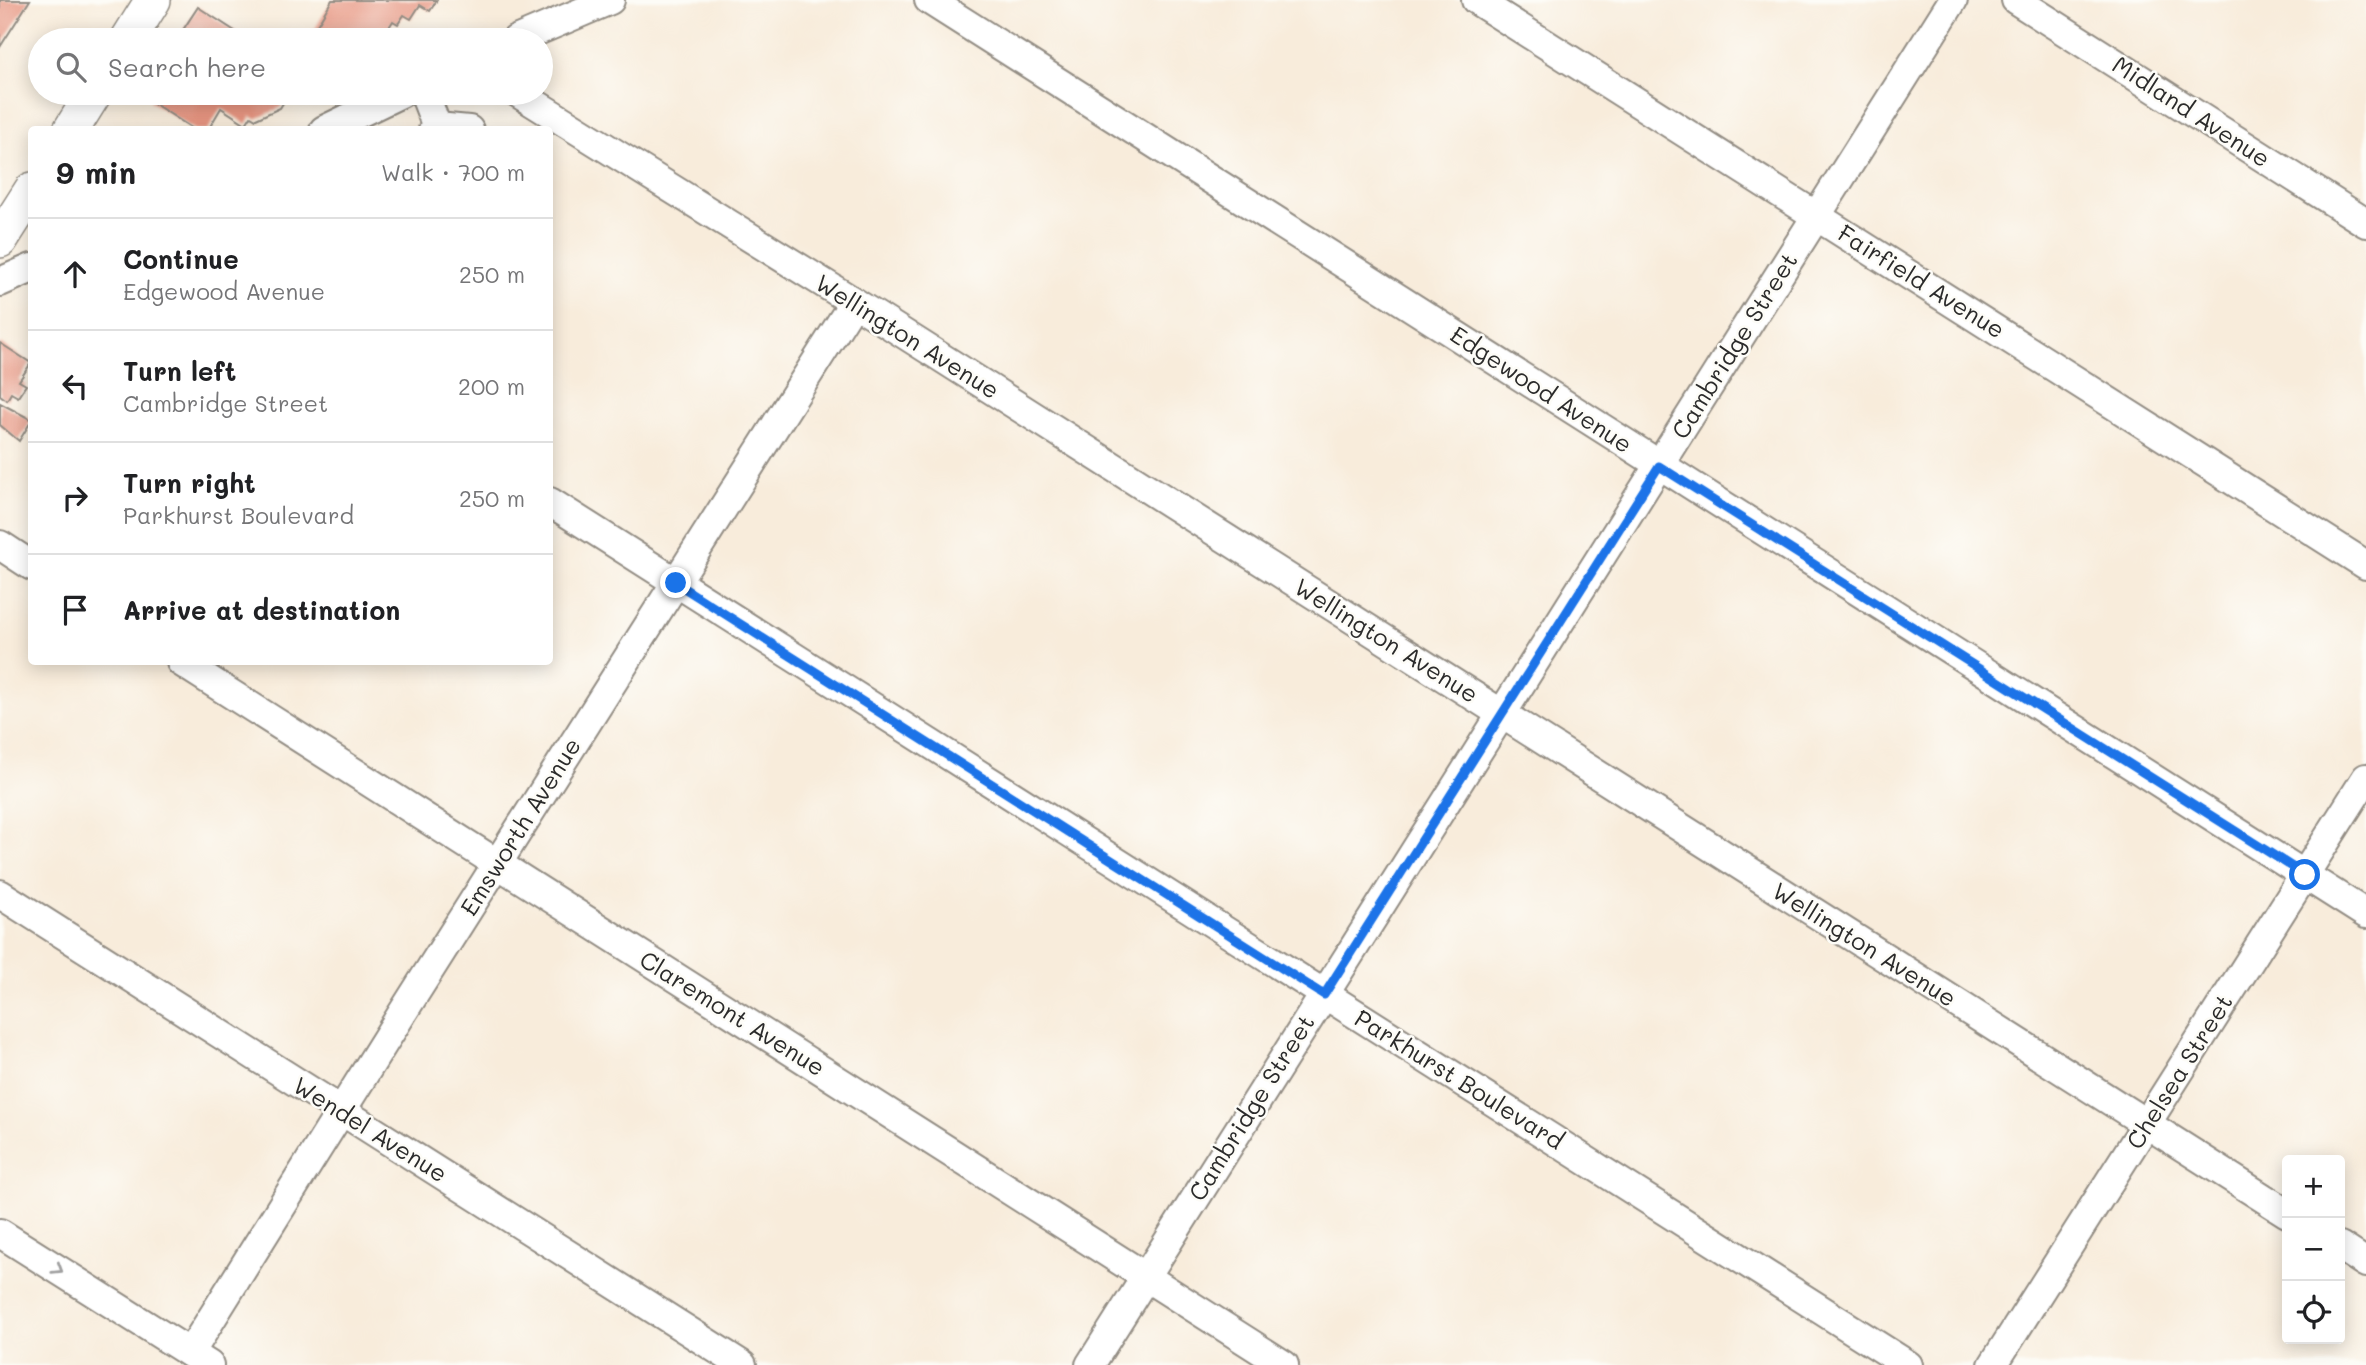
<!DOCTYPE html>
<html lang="en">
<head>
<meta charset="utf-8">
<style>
  body { margin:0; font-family:Mali,sans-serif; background:#f2f2f2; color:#202124 }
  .controls { position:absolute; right:21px; bottom:21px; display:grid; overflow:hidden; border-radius:7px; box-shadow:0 4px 18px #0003 }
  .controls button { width:63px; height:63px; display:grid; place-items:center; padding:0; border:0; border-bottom:2px solid #e0e0e0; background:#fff; color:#202124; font:35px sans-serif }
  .stop { position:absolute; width:21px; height:21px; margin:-16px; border:5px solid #1a73e8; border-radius:50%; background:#fff }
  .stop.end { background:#1a73e8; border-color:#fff; box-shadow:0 2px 7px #0008 }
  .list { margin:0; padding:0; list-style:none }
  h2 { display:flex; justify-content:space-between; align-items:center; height:91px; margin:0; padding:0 28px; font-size:30px }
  h2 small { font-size:23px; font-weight:400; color:#757577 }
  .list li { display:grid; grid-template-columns:46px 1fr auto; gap:21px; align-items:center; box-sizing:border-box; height:112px; padding:0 28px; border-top:2px solid #e0e0e0 }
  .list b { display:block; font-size:26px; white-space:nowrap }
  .list p { margin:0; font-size:23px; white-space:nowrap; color:#757577 }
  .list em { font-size:23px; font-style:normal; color:#757577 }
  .icon { flex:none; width:38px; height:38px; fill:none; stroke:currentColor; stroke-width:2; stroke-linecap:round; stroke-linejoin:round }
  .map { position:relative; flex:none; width:2366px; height:1365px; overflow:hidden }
  .search { position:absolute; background:#fff; box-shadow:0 4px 18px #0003; left:28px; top:28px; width:525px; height:77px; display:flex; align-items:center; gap:18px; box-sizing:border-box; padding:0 24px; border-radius:38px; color:#757577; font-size:26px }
  .panel { position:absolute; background:#fff; box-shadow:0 4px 18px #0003; left:28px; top:126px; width:525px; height:539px; border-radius:7px }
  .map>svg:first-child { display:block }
  .building { fill:#e79581 }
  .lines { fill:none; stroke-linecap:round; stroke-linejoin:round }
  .minor-casing { stroke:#928c83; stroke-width:32 }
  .major-casing { stroke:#928c83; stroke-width:38 }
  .minor { stroke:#fff; stroke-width:28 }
  .major { stroke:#fff; stroke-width:35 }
  .oneway { stroke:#a0a0a0 }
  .route { stroke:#1a73e8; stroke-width:9 }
  .labels { text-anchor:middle; stroke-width:5; stroke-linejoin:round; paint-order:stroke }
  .street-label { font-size:24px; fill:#2b2b2b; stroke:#fdfcf7 }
</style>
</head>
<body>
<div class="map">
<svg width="2366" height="1365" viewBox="0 0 2366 1365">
  <rect width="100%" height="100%" fill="#fdfcf7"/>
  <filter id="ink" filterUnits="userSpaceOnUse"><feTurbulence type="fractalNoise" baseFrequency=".0143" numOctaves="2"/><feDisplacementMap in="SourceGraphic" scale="14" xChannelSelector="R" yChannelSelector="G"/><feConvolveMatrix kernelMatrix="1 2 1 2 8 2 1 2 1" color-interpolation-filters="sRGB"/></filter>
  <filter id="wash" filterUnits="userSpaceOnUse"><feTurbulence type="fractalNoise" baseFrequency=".00686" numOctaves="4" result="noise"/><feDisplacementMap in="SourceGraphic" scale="28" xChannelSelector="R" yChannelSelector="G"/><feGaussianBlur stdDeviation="1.57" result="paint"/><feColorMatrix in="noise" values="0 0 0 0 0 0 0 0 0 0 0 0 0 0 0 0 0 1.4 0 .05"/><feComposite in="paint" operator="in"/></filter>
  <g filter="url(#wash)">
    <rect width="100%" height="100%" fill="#f8ecdb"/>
    <g id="blocks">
      <g class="building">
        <path d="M0,0H30L0,47Z"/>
        <path d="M332,0H437L430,11L420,5L411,19L404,15L398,24L393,21L386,32L368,40H326L313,32Z"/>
        <path d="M198,7L244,37L242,40H186L179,36Z"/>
        <path d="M156,93H267L283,103L280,108L256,119L251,116L246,124L221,108L208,130H195L150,101Z"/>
        <path d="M0,343L31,363L19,381L26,385L18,397L11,393L7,400L0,395Z"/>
        <path d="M0,403L32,420L19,441L0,425Z"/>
      </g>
    </g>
  </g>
  <g filter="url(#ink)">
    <use href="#blocks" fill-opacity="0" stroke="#928c83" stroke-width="2"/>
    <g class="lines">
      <g class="minor-casing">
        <g id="minor">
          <path d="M929,0L2366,914"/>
          <path d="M1476,0L2366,565"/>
          <path d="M2016,0L2366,223"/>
          <path d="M516,40L610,0"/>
          <path d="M424,93L437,127"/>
          <path d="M518,93L854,302L2287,1213"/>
          <path d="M324,130L401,93"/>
          <path d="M433,130L437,127L469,130"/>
          <path d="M0,282L32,268"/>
          <path d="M550,502L1908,1365"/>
          <path d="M0,545L32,566"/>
          <path d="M181,662L1284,1365"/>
          <path d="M0,894L742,1365"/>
          <path d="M0,1233L209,1365"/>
          <path d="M2340,1246L2366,1263"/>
          <path d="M190,1353L403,1012L854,302"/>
          <path d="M1090,1365L1953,0"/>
          <path d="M1993,1365L2366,778"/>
        </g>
      </g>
      <g class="major-casing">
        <g id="major">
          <path d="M128,40L153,0"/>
          <path d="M71,130L94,93"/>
          <path d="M0,240L32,190"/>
        </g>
      </g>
      <use href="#minor" class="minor"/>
      <use href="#major" class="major"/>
    </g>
    <defs><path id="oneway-chevron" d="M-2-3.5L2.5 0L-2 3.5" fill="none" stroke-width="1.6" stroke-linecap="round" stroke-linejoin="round" transform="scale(1.75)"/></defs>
    <use class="oneway" href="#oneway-chevron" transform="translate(58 1269) rotate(32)"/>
  </g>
  <g class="lines" filter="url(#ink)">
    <path class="route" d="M676,583L1324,995L1659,466L2305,875"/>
  </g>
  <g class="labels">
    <g class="street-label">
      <text transform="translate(2191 112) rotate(33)" y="8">Midland Avenue</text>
      <text transform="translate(1921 282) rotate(32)" y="8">Fairfield Avenue</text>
      <text transform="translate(907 337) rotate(32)" y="8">Wellington Avenue</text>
      <text transform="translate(1735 346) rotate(-58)" y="8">Cambridge Street</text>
      <text transform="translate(1541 390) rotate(33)" y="8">Edgewood Avenue</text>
      <text transform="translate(1386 641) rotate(32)" y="8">Wellington Avenue</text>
      <text transform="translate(521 827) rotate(-58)" y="8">Emsworth Avenue</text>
      <text transform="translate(1864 945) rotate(32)" y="8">Wellington Avenue</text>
      <text transform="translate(732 1014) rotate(32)" y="8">Claremont Avenue</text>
      <text transform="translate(2180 1072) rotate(-58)" y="8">Chelsea Street</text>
      <text transform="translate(1459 1080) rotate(32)" y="8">Parkhurst Boulevard</text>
      <text transform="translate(1252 1108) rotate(-58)" y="8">Cambridge Street</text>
      <text transform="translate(370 1130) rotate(32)" y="8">Wendel Avenue</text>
    </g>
  </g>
</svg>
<div class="controls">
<button>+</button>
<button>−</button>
<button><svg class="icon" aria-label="locate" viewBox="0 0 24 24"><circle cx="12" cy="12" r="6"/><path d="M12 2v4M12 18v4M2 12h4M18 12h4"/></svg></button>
</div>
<div class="stop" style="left:2305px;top:875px"></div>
<div class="stop end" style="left:676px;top:583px"></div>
<div class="search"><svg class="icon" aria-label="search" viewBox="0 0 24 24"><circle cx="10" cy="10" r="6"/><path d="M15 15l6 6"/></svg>Search here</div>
<section class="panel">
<h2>9 min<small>Walk · 700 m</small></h2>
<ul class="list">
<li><svg class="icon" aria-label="ahead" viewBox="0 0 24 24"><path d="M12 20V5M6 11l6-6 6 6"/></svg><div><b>Continue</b><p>Edgewood Avenue</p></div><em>250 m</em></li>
<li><svg class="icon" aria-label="left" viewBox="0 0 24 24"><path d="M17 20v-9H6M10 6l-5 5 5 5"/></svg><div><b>Turn left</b><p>Cambridge Street</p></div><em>200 m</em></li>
<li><svg class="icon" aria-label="right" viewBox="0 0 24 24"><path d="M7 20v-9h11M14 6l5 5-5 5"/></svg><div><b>Turn right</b><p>Parkhurst Boulevard</p></div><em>250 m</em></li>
<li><svg class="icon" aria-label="arrive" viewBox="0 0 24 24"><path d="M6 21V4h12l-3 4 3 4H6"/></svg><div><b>Arrive at destination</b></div></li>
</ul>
</section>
</div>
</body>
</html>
